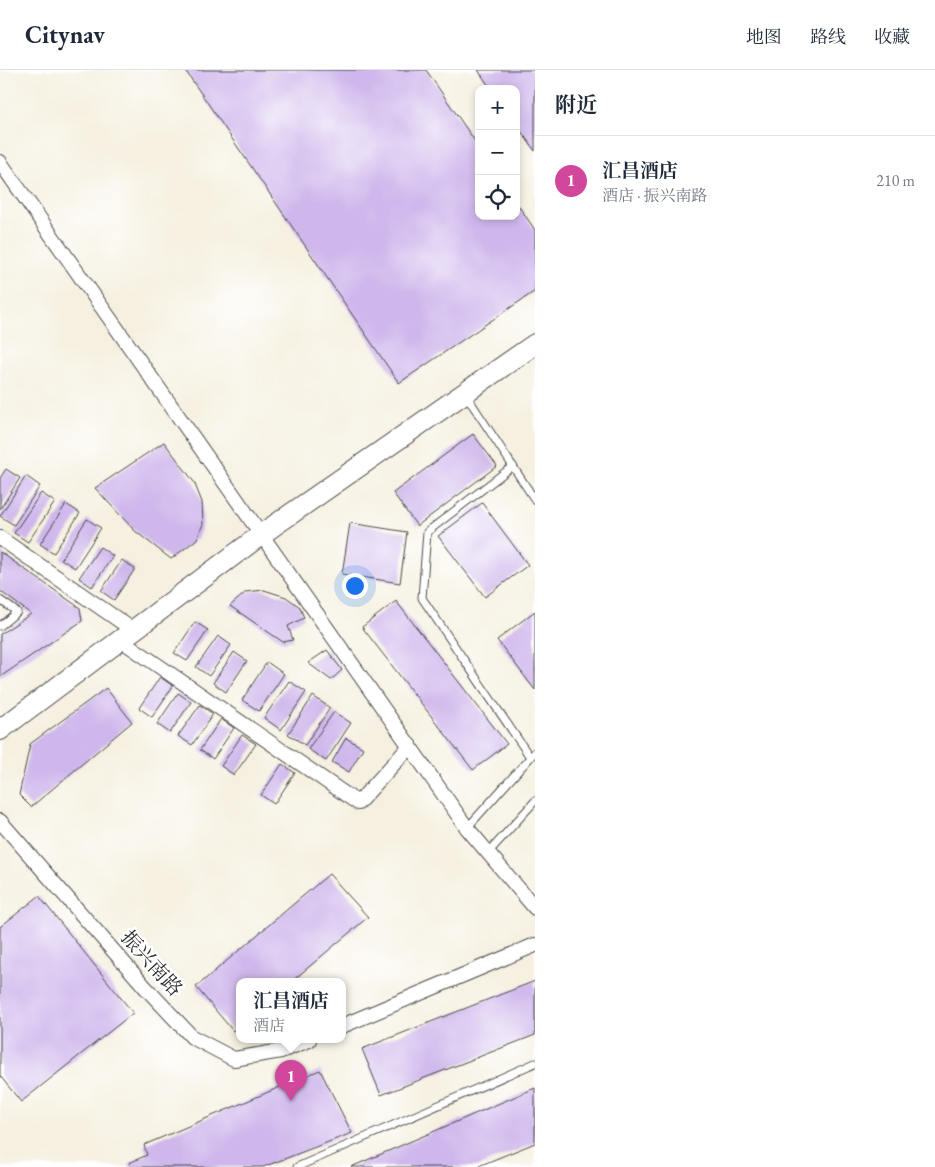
<!DOCTYPE html>
<html lang="zh">
<head>
<meta charset="utf-8">
<style>
  body { margin:0; font-family:"EB Garamond","Noto Serif SC",serif; background:#f6f6f7; color:#1f2937 }
  .controls { position:absolute; right:15px; top:15px; display:grid; overflow:hidden; border-radius:10px; box-shadow:0 2px 8px #0003 }
  .controls button { width:45px; height:45px; display:grid; place-items:center; padding:0; border:0; border-bottom:1px solid #e0e1e3; background:#fff; color:#1f2937; font:25px sans-serif }
  .you { position:absolute; left:354px; top:515px; width:18px; height:18px; margin:-12px; border:4px solid #fff; border-radius:50%; background:#1a73e8; box-shadow:0 0 0 8px #1a73e833 }
  .badge { display:grid; place-items:center; width:32px; height:32px; border-radius:50%; background:#d1495b; color:#fff; font-size:16px; font-weight:700 }
  .pin { position:absolute; translate:-50% -41px; filter:drop-shadow(0 1px 2px #0008) }
  .pin::after { content:''; position:absolute; top:26px; width:18px; height:15px; background:inherit; clip-path:polygon(0 0,100% 0,50% 100%) }
  .popup { position:absolute; left:236px; top:908px; width:110px; height:65px; box-sizing:border-box; display:grid; place-content:center; border-radius:10px; background:#fff; filter:drop-shadow(0 1px 4px #0005); font-size:16px; white-space:nowrap; color:#747a83 }
  .popup b { font-size:19px; color:#1f2937 }
  .popup::after { content:''; position:absolute; left:50%; top:100%; margin-left:-10px; border:10px solid transparent; border-top-color:#fff }
  .list { margin:0; padding:0; list-style:none }
  h2 { display:flex; justify-content:space-between; align-items:center; height:65px; margin:0; padding:0 20px; font-size:21px }
  h2 small { font-size:16px; font-weight:400; color:#747a83 }
  .list li { display:grid; grid-template-columns:32px 1fr auto; gap:15px; align-items:center; box-sizing:border-box; height:90px; padding:0 20px; border-top:1px solid #e0e1e3 }
  .list b { display:block; font-size:19px; white-space:nowrap }
  .list p { margin:0; font-size:16px; white-space:nowrap; color:#747a83 }
  .list em { font-size:16px; font-style:normal; color:#747a83 }
  .icon { flex:none; width:28px; height:28px; fill:none; stroke:currentColor; stroke-width:2; stroke-linecap:round; stroke-linejoin:round }
  .map { position:relative; flex:none; width:535px; height:1097px; overflow:hidden }
  header { display:flex; align-items:center; gap:30px; box-sizing:border-box; height:70px; padding:0 25px; background:#fff; border-bottom:1px solid #e0e1e3 }
  header strong { font-size:24px }
  nav { display:flex; gap:28px; margin-inline-start:auto; font-size:18px }
  main { display:flex }
  aside { flex:1; background:#fff }
  .map>svg:first-child { display:block }
  .building { fill:#cfb7ec }
  .lines { fill:none; stroke-linecap:round; stroke-linejoin:round }
  .lane-casing { stroke:#494946; stroke-width:9 }
  .street-casing { stroke:#494946; stroke-width:16 }
  .secondary-casing { stroke:#494946; stroke-width:22 }
  .lane { stroke:#fff; stroke-width:7 }
  .street { stroke:#fff; stroke-width:14 }
  .secondary { stroke:#fff; stroke-width:20 }
  .labels { text-anchor:middle; stroke-width:5; stroke-linejoin:round; paint-order:stroke }
  .street-label { font-size:20px; fill:#2b2b2b; stroke:#fff }
</style>
</head>
<body>
<header>
<strong>Citynav</strong>
<nav><a>地图</a><a>路线</a><a>收藏</a></nav>
</header>
<main>
<div class="map">
<svg width="535" height="1097" viewBox="0 0 535 1097">
  <rect width="100%" height="100%" fill="#fff"/>
  <filter id="ink" filterUnits="userSpaceOnUse"><feTurbulence type="fractalNoise" baseFrequency=".02" numOctaves="2"/><feDisplacementMap in="SourceGraphic" scale="10" xChannelSelector="R" yChannelSelector="G"/><feConvolveMatrix kernelMatrix="1 2 1 2 8 2 1 2 1" color-interpolation-filters="sRGB"/></filter>
  <filter id="wash" filterUnits="userSpaceOnUse"><feTurbulence type="fractalNoise" baseFrequency=".0096" numOctaves="4" result="noise"/><feDisplacementMap in="SourceGraphic" scale="20" xChannelSelector="R" yChannelSelector="G"/><feGaussianBlur stdDeviation="1.12" result="paint"/><feColorMatrix in="noise" values="0 0 0 0 0 0 0 0 0 0 0 0 0 0 0 0 0 1.4 0 .05"/><feComposite in="paint" operator="in"/></filter>
  <g filter="url(#wash)">
    <rect width="100%" height="100%" fill="#f5f0e0"/>
    <g id="blocks">
      <g class="building">
        <path d="M185,0H426L479,77V146H516V132L535,160V221L399,313Z"/>
        <path d="M478,0H535V81L516,54V19H491Z"/>
        <path d="M473,364L497,396L417,456L393,423Z"/>
        <path d="M164,372L194,412L202,432L203,454L197,469L171,489L135,461L95,418Z"/>
        <path d="M6,399L20,408L0,439V408Z"/>
        <path d="M26,406L40,416L14,455L0,446Z"/>
        <path d="M41,423L55,432L28,472L14,463Z"/>
        <path d="M482,433L528,495L485,527L438,466Z"/>
        <path d="M66,434L80,443L54,483L40,474Z"/>
        <path d="M87,449L101,458L75,498L61,489Z"/>
        <path d="M350,453L407,462L400,513L342,504Z"/>
        <path d="M100,477L113,486L92,517L79,508Z"/>
        <path d="M0,482L80,538L82,551L0,607V564L31,544L0,521Z"/>
        <path d="M122,490L135,499L114,530L101,521Z"/>
        <path d="M264,520L286,527L300,537L304,548L288,556L293,570L283,572L230,536L246,522Z"/>
        <path d="M396,531L507,674L473,700L362,557Z"/>
        <path d="M535,541V620L497,570Z"/>
        <path d="M195,552L208,560L187,591L174,583Z"/>
        <path d="M218,566L231,575L209,606L196,597Z"/>
        <path d="M327,580L342,600L331,610L308,593Z"/>
        <path d="M234,582L247,591L226,622L213,613Z"/>
        <path d="M267,592L284,604L259,641L242,630Z"/>
        <path d="M160,607L173,616L152,647L139,638Z"/>
        <path d="M289,611L306,622L281,660L264,648Z"/>
        <path d="M106,618L132,652L31,737L19,725L30,674Z"/>
        <path d="M178,623L191,632L170,663L157,654Z"/>
        <path d="M313,626L330,638L305,675L288,664Z"/>
        <path d="M200,635L213,644L192,675L178,666Z"/>
        <path d="M334,642L351,653L326,691L308,679Z"/>
        <path d="M221,649L234,658L213,689L200,680Z"/>
        <path d="M242,665L256,674L234,705L221,696Z"/>
        <path d="M346,668L363,678L349,702L332,692Z"/>
        <path d="M282,694L295,703L274,734L261,725Z"/>
        <path d="M329,804L368,847L291,912H240V955L233,961L196,917Z"/>
        <path d="M39,826L133,943L21,1032L0,1006V857Z"/>
        <path d="M535,911V965L381,1025L362,979Z"/>
        <path d="M320,1000L352,1063L263,1097H130L129,1093L147,1085L144,1075Z"/>
        <path d="M535,1018V1073L476,1097H351Z"/>
      </g>
    </g>
  </g>
  <g filter="url(#ink)">
    <use href="#blocks" fill-opacity="0" stroke="#494946" stroke-width="1"/>
    <g class="lines">
      <g class="lane-casing">
        <g id="lane">
          <path d="M466,325L535,430"/>
          <path d="M513,396L427,462L422,528L530,687"/>
          <path d="M0,530L17,542L0,556"/>
          <path d="M467,758L535,682"/>
          <path d="M488,783L535,731"/>
          <path d="M297,1097L535,993"/>
        </g>
      </g>
      <g class="street-casing">
        <g id="street">
          <path d="M0,92L467,758L535,838"/>
          <path d="M0,468L133,560"/>
          <path d="M121,570L358,733L410,676"/>
          <path d="M0,751L145,917L192,967L234,989L281,981L309,970"/>
          <path d="M342,956L535,875"/>
        </g>
      </g>
      <g class="secondary-casing">
        <path id="secondary" d="M0,660L262,464L535,274"/>
      </g>
      <use href="#lane" class="lane"/>
      <use href="#street" class="street"/>
      <use href="#secondary" class="secondary"/>
    </g>
  </g>
  <g class="labels">
    <g class="street-label">
      <text transform="translate(152 893) rotate(48)" y="7">振兴南路</text>
    </g>
  </g>
</svg>
<div class="controls">
<button>+</button>
<button>−</button>
<button><svg class="icon" aria-label="locate" viewBox="0 0 24 24"><circle cx="12" cy="12" r="6"/><path d="M12 2v4M12 18v4M2 12h4M18 12h4"/></svg></button>
</div>
<div class="you"></div>
<div class="pin badge" style="left:291px;top:1031px;background:#d1479c">1</div>
<div class="popup"><b>汇昌酒店</b>酒店</div>
</div>
<aside>
<h2>附近<small></small></h2>
<ul class="list">
<li><span class="badge" style="background:#d1479c">1</span><div><b>汇昌酒店</b><p>酒店 · 振兴南路</p></div><em>210 m</em></li>
</ul>
</aside>
</main>
</body>
</html>
